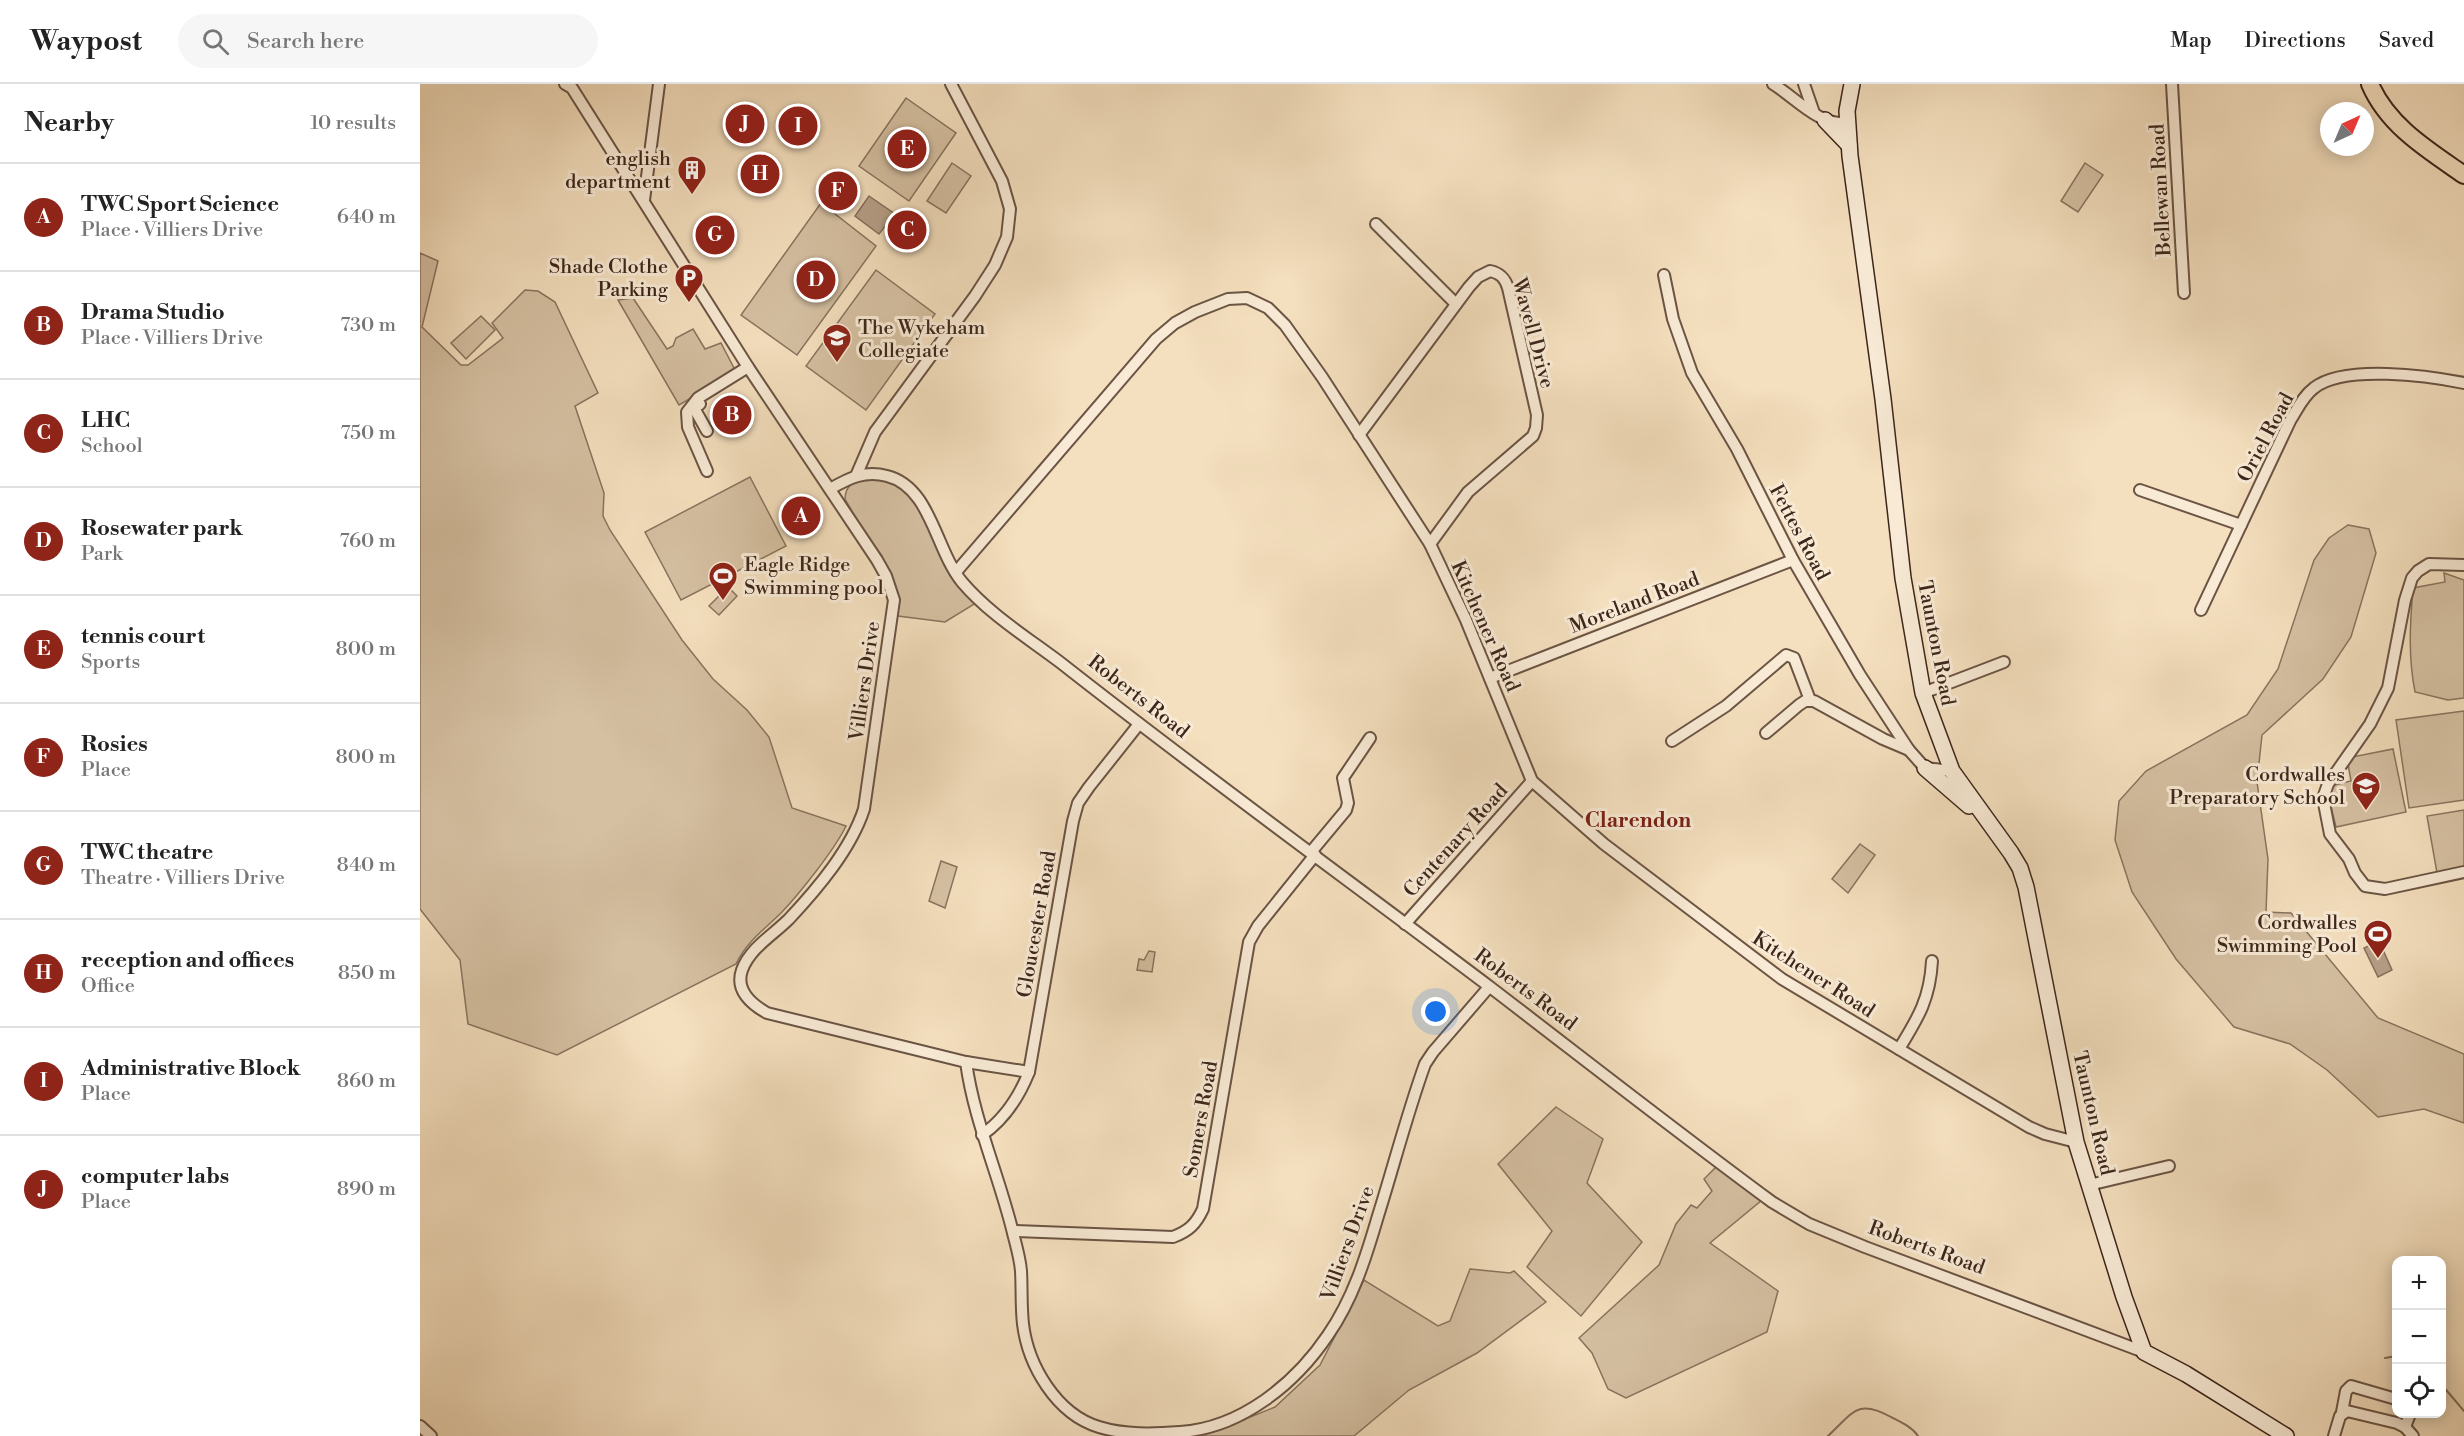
<!DOCTYPE html>
<html lang="en">
<head>
<meta charset="utf-8">
<style>
  body { margin:0; font-family:"Libre Bodoni",serif; background:#f6f6f6; color:#222 }
  .controls { position:absolute; right:18px; bottom:18px; display:grid; overflow:hidden; border-radius:12px; box-shadow:0 3px 15px #0003 }
  .controls button { width:54px; height:54px; display:grid; place-items:center; padding:0; border:0; border-bottom:2px solid #e0e0e0; background:#fff; color:#222; font:30px sans-serif }
  .compass { position:absolute; left:1900px; top:18px; width:54px; height:54px; border-radius:50%; background:#fff; box-shadow:0 3px 15px #0003; rotate:44deg }
  .you { position:absolute; left:1016px; top:928px; width:21px; height:21px; margin:-15px; border:4px solid #fff; border-radius:50%; background:#1a73e8; box-shadow:0 0 0 9px #1a73e833 }
  .badge { display:grid; place-items:center; width:39px; height:39px; border-radius:50%; background:#8f2418; color:#fff; font-size:20px; font-weight:700 }
  .pin { position:absolute; translate:-50% -50%; border:3px solid #fff; box-shadow:0 2px 6px #0006 }
  .list { margin:0; padding:0; list-style:none }
  h2 { display:flex; justify-content:space-between; align-items:center; height:78px; margin:0; padding:0 24px; font-size:26px }
  h2 small { font-size:20px; font-weight:400; color:#767676 }
  .list li { display:grid; grid-template-columns:39px 1fr auto; gap:18px; align-items:center; box-sizing:border-box; height:108px; padding:0 24px; border-top:2px solid #e0e0e0 }
  .list b { display:block; font-size:22px; white-space:nowrap }
  .list p { margin:0; font-size:20px; white-space:nowrap; color:#767676 }
  .list em { font-size:20px; font-style:normal; color:#767676 }
  .icon { flex:none; width:33px; height:33px; fill:none; stroke:currentColor; stroke-width:2; stroke-linecap:round; stroke-linejoin:round }
  .map { position:relative; flex:none; width:2044px; height:1352px; overflow:hidden }
  header { display:flex; align-items:center; gap:36px; box-sizing:border-box; height:84px; padding:0 30px; background:#fff; border-bottom:2px solid #e0e0e0 }
  header strong { font-size:28px }
  nav { display:flex; gap:33px; margin-inline-start:auto; font-size:21px }
  .search { width:420px; height:54px; background:#f6f6f6; display:flex; align-items:center; gap:15px; box-sizing:border-box; padding:0 21px; border-radius:33px; color:#767676; font-size:22px }
  main { display:flex }
  aside { flex:1; background:#fff }
  .map>svg:first-child { display:block }
  .green { fill:#d5c0a2; stroke:#89735e; stroke-width:1.5 }
  .water { fill:#b6a087; stroke:#866f5c; stroke-width:1.5 }
  .lines { fill:none; stroke-linecap:round; stroke-linejoin:round }
  .stream { stroke:#866f5c; stroke-width:2 }
  .street-casing { stroke:#6b5444; stroke-width:14 }
  .secondary-casing { stroke:#3d261b; stroke-width:18 }
  .primary-casing { stroke:#3d261b; stroke-width:20 }
  .street { stroke:#f8ead5; stroke-width:10 }
  .secondary { stroke:#f8ead5; stroke-width:15 }
  .primary { stroke:#f4dfbe; stroke-width:16 }
  .labels { text-anchor:middle; stroke-width:6; stroke-linejoin:round; paint-order:stroke }
  .poi-label { font-size:20px; fill:#3d261b; stroke:#f8ead5; text-anchor:end }
  .street-label { font-size:20px; fill:#3d261b; stroke:#f8ead5 }
  .neighbourhood-label { font-size:21px; font-weight:bold; fill:#7a1f14; stroke:#f8ead5 }
</style>
</head>
<body>
<header>
<strong>Waypost</strong>
<div class="search"><svg class="icon" aria-label="search" viewBox="0 0 24 24"><circle cx="10" cy="10" r="6"/><path d="M15 15l6 6"/></svg>Search here</div>
<nav><a>Map</a><a>Directions</a><a>Saved</a></nav>
</header>
<main>
<aside>
<h2>Nearby<small>10 results</small></h2>
<ul class="list">
<li><span class="badge">A</span><div><b>TWC Sport Science</b><p>Place · Villiers Drive</p></div><em>640 m</em></li>
<li><span class="badge">B</span><div><b>Drama Studio</b><p>Place · Villiers Drive</p></div><em>730 m</em></li>
<li><span class="badge">C</span><div><b>LHC</b><p>School</p></div><em>750 m</em></li>
<li><span class="badge">D</span><div><b>Rosewater park</b><p>Park</p></div><em>760 m</em></li>
<li><span class="badge">E</span><div><b>tennis court</b><p>Sports</p></div><em>800 m</em></li>
<li><span class="badge">F</span><div><b>Rosies</b><p>Place</p></div><em>800 m</em></li>
<li><span class="badge">G</span><div><b>TWC theatre</b><p>Theatre · Villiers Drive</p></div><em>840 m</em></li>
<li><span class="badge">H</span><div><b>reception and offices</b><p>Office</p></div><em>850 m</em></li>
<li><span class="badge">I</span><div><b>Administrative Block</b><p>Place</p></div><em>860 m</em></li>
<li><span class="badge">J</span><div><b>computer labs</b><p>Place</p></div><em>890 m</em></li>
</ul>
</aside>
<div class="map">
<svg width="2044" height="1352" viewBox="0 0 2044 1352">
  <rect width="100%" height="100%" fill="#f4dfbe"/>
  <filter id="stains"><feTurbulence type="fractalNoise" baseFrequency=".00333" numOctaves="4"/><feColorMatrix values="0 0 0 0 .2 0 0 0 0 .09 0 0 0 0 .02 0 0 0 .5 -.17"/></filter>
  <radialGradient id="worn" r=".72"><stop offset=".6" stop-color="#630" stop-opacity="0"/><stop offset="1" stop-color="#630" stop-opacity=".3"/></radialGradient>
  <g class="green">
    <path d="M486,14L536,49L489,117L439,82Z"/>
    <path d="M532,79L551,92L526,129L507,117Z"/>
    <path d="M1665,79L1683,91L1658,128L1641,117Z"/>
    <path d="M401,119L456,162L377,271L321,231Z"/>
    <path d="M0,169L18,177L2,243L41,281H48L83,254L72,239L105,206L118,207L135,218L178,309L155,322L184,409L183,432L190,446L262,556L293,595L327,626L349,653L372,724L426,742C415,765 380,809 362,828C345,845 327,857 316,880L137,971L48,940L40,876L0,825Z"/>
    <path d="M456,186L515,230L446,326L386,282Z"/>
    <path d="M213,214L247,265L253,262L256,254L273,245L285,265L301,259L316,288L259,321L198,216Z"/>
    <path d="M61,232L75,246L46,275L31,259Z"/>
    <path d="M448,392C464,396 483,399 494,413C498,418 501,427 504,434C521,470 523,492 556,519L525,538L478,532L476,504L425,415C425,400 436,397 448,392Z"/>
    <path d="M330,393L366,462L261,516L225,448Z"/>
    <path d="M1928,441L1949,445L1956,469L1931,553L1903,595L1842,651L1837,698L1848,775L1846,828L1871,829L1958,934L2044,970V1039L2004,1025L1958,1033L1907,986L1870,960L1814,943L1756,875L1712,808L1695,756L1699,717L1726,687L1827,631L1858,585L1894,476L1909,454Z"/>
    <path d="M2024,489L2044,496V614L2028,616L1995,608C1988,572 1990,540 1993,504L2025,498Z"/>
    <path d="M308,503L317,512L299,531L289,522Z"/>
    <path d="M2044,627V716L1989,724L1976,636Z"/>
    <path d="M1973,665L1986,728L1916,743L1906,703L1931,697L1927,674Z"/>
    <path d="M2044,726V785L2017,789L2007,732Z"/>
    <path d="M1440,760L1455,771L1428,809L1412,795Z"/>
    <path d="M521,777L537,783L525,824L509,817Z"/>
    <path d="M729,867L735,868L732,888L717,886L719,875L724,876Z"/>
    <path d="M1136,1023L1183,1055L1167,1099L1222,1158L1161,1232L1107,1183L1132,1147L1078,1080Z"/>
    <path d="M1296,1083L1342,1116L1290,1159L1358,1207L1347,1248L1206,1314L1188,1305L1172,1269L1159,1254L1239,1181L1256,1140L1271,1121L1277,1124L1292,1107L1284,1095Z"/>
    <path d="M1050,1185L1090,1189L1094,1187L1126,1218L1057,1269L989,1306L934,1352H772L798,1346L855,1323L900,1281L944,1196L1018,1242L1030,1237Z"/>
  </g>
  <g class="water">
    <path d="M449,112L475,130L459,150L435,132Z"/>
    <path d="M1959,857L1972,886L1958,893L1944,864Z"/>
  </g>
  <g class="lines">
    <g class="stream">
      <path d="M1965,1274L1976,1272"/>
      <path d="M2022,1301L2044,1327"/>
      <path d="M1408,1352C1433,1329 1437,1314 1471,1333C1481,1338 1492,1343 1498,1352"/>
    </g>
    <g class="street-casing">
      <g id="street">
        <path d="M145,0L152,4L328,283L457,476L466,492L474,516L444,725C431,765 398,804 369,835C353,851 330,864 322,886C315,906 331,920 347,929L546,978L609,988"/>
        <path d="M1353,0C1376,14 1398,41 1426,39"/>
        <path d="M1384,0L1394,29"/>
        <path d="M1752,0L1764,209"/>
        <path d="M224,116L239,0"/>
        <path d="M956,140L1036,220"/>
        <path d="M1244,191L1253,235L1272,289L1317,365L1373,476L1440,591L1489,666L1505,684L1532,687"/>
        <path d="M280,320L274,324L287,347"/>
        <path d="M939,351L1049,203L1058,193L1070,187C1080,189 1085,194 1088,204L1117,331L1116,344L1113,352L1048,408L1010,460"/>
        <path d="M287,387L268,343L267,328L278,314L328,283"/>
        <path d="M436,392L455,348L555,212L575,181L587,153L590,125L582,97L531,0"/>
        <path d="M410,405C429,394 445,386 467,392C511,403 515,465 542,498C569,530 608,554 641,579C782,690 927,795 1070,903C1164,975 1257,1048 1352,1118L1389,1140L1445,1163L1724,1268"/>
        <path d="M1720,406L1821,441"/>
        <path d="M2044,481L2009,480L1998,487L1992,494L1985,516L1968,604L1950,640L1908,700L1903,714L1910,750L1929,775L1935,789L1945,802L1965,805L2044,788"/>
        <path d="M536,488L736,255L755,239L775,228L808,215L827,214L848,224L865,241L902,293L1010,460L1046,536L1112,697L1184,760L1362,895L1609,1043L1625,1050L1656,1058"/>
        <path d="M1781,526L1870,337C1877,326 1883,312 1894,304C1924,280 2009,292 2044,299"/>
        <path d="M1070,594L1373,476"/>
        <path d="M1503,609L1584,578"/>
        <path d="M1346,649L1379,621L1385,617H1394L1463,655L1489,666"/>
        <path d="M1252,657L1306,622L1366,571L1374,574L1390,616"/>
        <path d="M891,768L926,726L928,719L923,694L950,654"/>
        <path d="M985,840L1112,697"/>
        <path d="M1479,965C1498,934 1510,915 1512,877"/>
        <path d="M546,978C554,1037 579,1091 593,1149C596,1161 600,1174 601,1187C602,1204 601,1222 603,1240C608,1281 636,1330 679,1343C705,1351 733,1350 760,1348C821,1344 875,1300 908,1251C933,1215 946,1173 958,1132C974,1081 987,1030 1005,980L1013,968L1069,903"/>
        <path d="M562,1051C585,1035 599,1013 609,988L653,737L658,719L669,703L719,640"/>
        <path d="M1669,1101L1749,1082"/>
        <path d="M593,1147L753,1153C769,1147 776,1140 783,1125L829,858L838,842L895,771"/>
        <path d="M1922,1328L1926,1307L1931,1302L1976,1315"/>
        <path d="M0,1342L11,1352"/>
        <path d="M1985,1343L1990,1330"/>
        <path d="M1914,1352L1920,1332L1927,1327L1977,1339L1985,1343L1993,1352"/>
      </g>
    </g>
    <g class="secondary-casing">
      <g id="secondary">
        <path d="M1432,0L1427,27L1430,72L1463,315L1483,494L1503,609L1532,687L1591,769L1600,784L1606,803L1656,1058L1704,1213L1724,1268L1766,1290L1866,1352"/>
        <path d="M1405,36L1429,61"/>
        <path d="M1505,684L1549,722"/>
      </g>
    </g>
    <g class="primary-casing">
      <path id="primary" d="M1950,0C1968,42 2008,66 2044,91"/>
    </g>
    <use href="#street" class="street"/>
    <use href="#secondary" class="secondary"/>
    <use href="#primary" class="primary"/>
  </g>
  <defs>
    <g id="building-pin" transform="scale(1.5)"><path d="M0 17L-7.5 6A9.5 9.5 0 1 1 7.5 6Z" fill="#8f2418" stroke="#f8ead5"/><path d="M-4-6H4V6H1V3H-1V6H-4ZM-2.5-4.3h1.7v1.8h-1.7ZM.8-4.3h1.7v1.8H.8ZM-2.5-1h1.7V.8h-1.7ZM.8-1h1.7V.8H.8Z" fill="#fff"/></g>
    <g id="parking-pin" transform="scale(1.5)"><path d="M0 17L-7.5 6A9.5 9.5 0 1 1 7.5 6Z" fill="#8f2418" stroke="#f8ead5"/><path d="M-3.5-5.5H1a3.5 3.5 0 0 1 0 7H-1V5.5H-3.5ZM-1-3.4V-.6H.8a1.4 1.4 0 0 0 0-2.8Z" fill="#fff"/></g>
    <g id="school-pin" transform="scale(1.5)"><path d="M0 17L-7.5 6A9.5 9.5 0 1 1 7.5 6Z" fill="#8f2418" stroke="#f8ead5"/><path d="M0-5L7-2L0 1L-7-2ZM-4 1L0 2.5L4 1V4Q0 6-4 4Z" fill="#fff"/></g>
    <g id="stadium-pin" transform="scale(1.5)"><path d="M0 17L-7.5 6A9.5 9.5 0 1 1 7.5 6Z" fill="#8f2418" stroke="#f8ead5"/><path d="M0-5a6.5 5 0 1 0 0 10a6.5 5 0 1 0 0-10ZM-3.5-1.8h7v3.6h-7Z" fill="#fff"/></g>
  </defs>
  <g fill-rule="evenodd">
    <use href="#building-pin" x="272" y="86"/>
    <use href="#parking-pin" x="269" y="194"/>
    <use href="#school-pin" x="417" y="254"/>
    <use href="#stadium-pin" x="303" y="492"/>
    <use href="#school-pin" x="1946" y="702"/>
    <use href="#stadium-pin" x="1958" y="850"/>
  </g>
  <g class="labels">
    <g class="poi-label">
      <text x="251" y="81">english<tspan x="251" dy="23">department</tspan></text>
      <text x="248" y="189">Shade Clothe<tspan x="248" dy="23">Parking</tspan></text>
      <text x="438" y="250" text-anchor="start">The Wykeham<tspan x="438" dy="23">Collegiate</tspan></text>
      <text x="324" y="487" text-anchor="start">Eagle Ridge<tspan x="324" dy="23">Swimming pool</tspan></text>
      <text x="1925" y="697">Cordwalles<tspan x="1925" dy="23">Preparatory School</tspan></text>
      <text x="1937" y="845">Cordwalles<tspan x="1937" dy="23">Swimming Pool</tspan></text>
    </g>
    <g class="street-label">
      <text transform="translate(1740 106) rotate(-93)" y="7">Bellewan Road</text>
      <text transform="translate(1114 249) rotate(75)" y="7">Wavell Drive</text>
      <text transform="translate(1845 353) rotate(-62)" y="7">Oriel Road</text>
      <text transform="translate(1380 448) rotate(62)" y="7">Fettes Road</text>
      <text transform="translate(1214 518) rotate(-21)" y="7">Moreland Road</text>
      <text transform="translate(1066 542) rotate(66)" y="7">Kitchener Road</text>
      <text transform="translate(1517 559) rotate(79)" y="7">Taunton Road</text>
      <text transform="translate(444 597) rotate(-82)" y="7">Villiers Drive</text>
      <text transform="translate(719 612) rotate(38)" y="7">Roberts Road</text>
      <text transform="translate(1035 756) rotate(-48)" y="7">Centenary Road</text>
      <text transform="translate(616 840) rotate(-80)" y="7">Gloucester Road</text>
      <text transform="translate(1394 890) rotate(33)" y="7">Kitchener Road</text>
      <text transform="translate(1106 905) rotate(37)" y="7">Roberts Road</text>
      <text transform="translate(1674 1029) rotate(77)" y="7">Taunton Road</text>
      <text transform="translate(780 1035) rotate(-80)" y="7">Somers Road</text>
      <text transform="translate(927 1159) rotate(-70)" y="7">Villiers Drive</text>
      <text transform="translate(1507 1163) rotate(20)" y="7">Roberts Road</text>
    </g>
    <g class="neighbourhood-label">
      <text x="1218" y="743">Clarendon</text>
    </g>
  </g>
  <rect width="100%" height="100%" filter="url(#stains)"/>
  <rect width="100%" height="100%" fill="url(#worn)"/>
</svg>
<div class="controls">
<button>+</button>
<button>−</button>
<button><svg class="icon" aria-label="locate" viewBox="0 0 24 24"><circle cx="12" cy="12" r="6"/><path d="M12 2v4M12 18v4M2 12h4M18 12h4"/></svg></button>
</div>
<svg class="compass" viewBox="-18 -18 36 36"><path d="M0-13l5 13h-10z" fill="#e53935"/><path d="M0 13l5-13h-10z" fill="#767676"/></svg>
<div class="you"></div>
<div class="pin badge" style="left:381px;top:432px">A</div>
<div class="pin badge" style="left:312px;top:331px">B</div>
<div class="pin badge" style="left:487px;top:146px">C</div>
<div class="pin badge" style="left:396px;top:196px">D</div>
<div class="pin badge" style="left:487px;top:65px">E</div>
<div class="pin badge" style="left:418px;top:107px">F</div>
<div class="pin badge" style="left:295px;top:151px">G</div>
<div class="pin badge" style="left:340px;top:90px">H</div>
<div class="pin badge" style="left:378px;top:42px">I</div>
<div class="pin badge" style="left:325px;top:40px">J</div>
</div>
</main>
</body>
</html>
